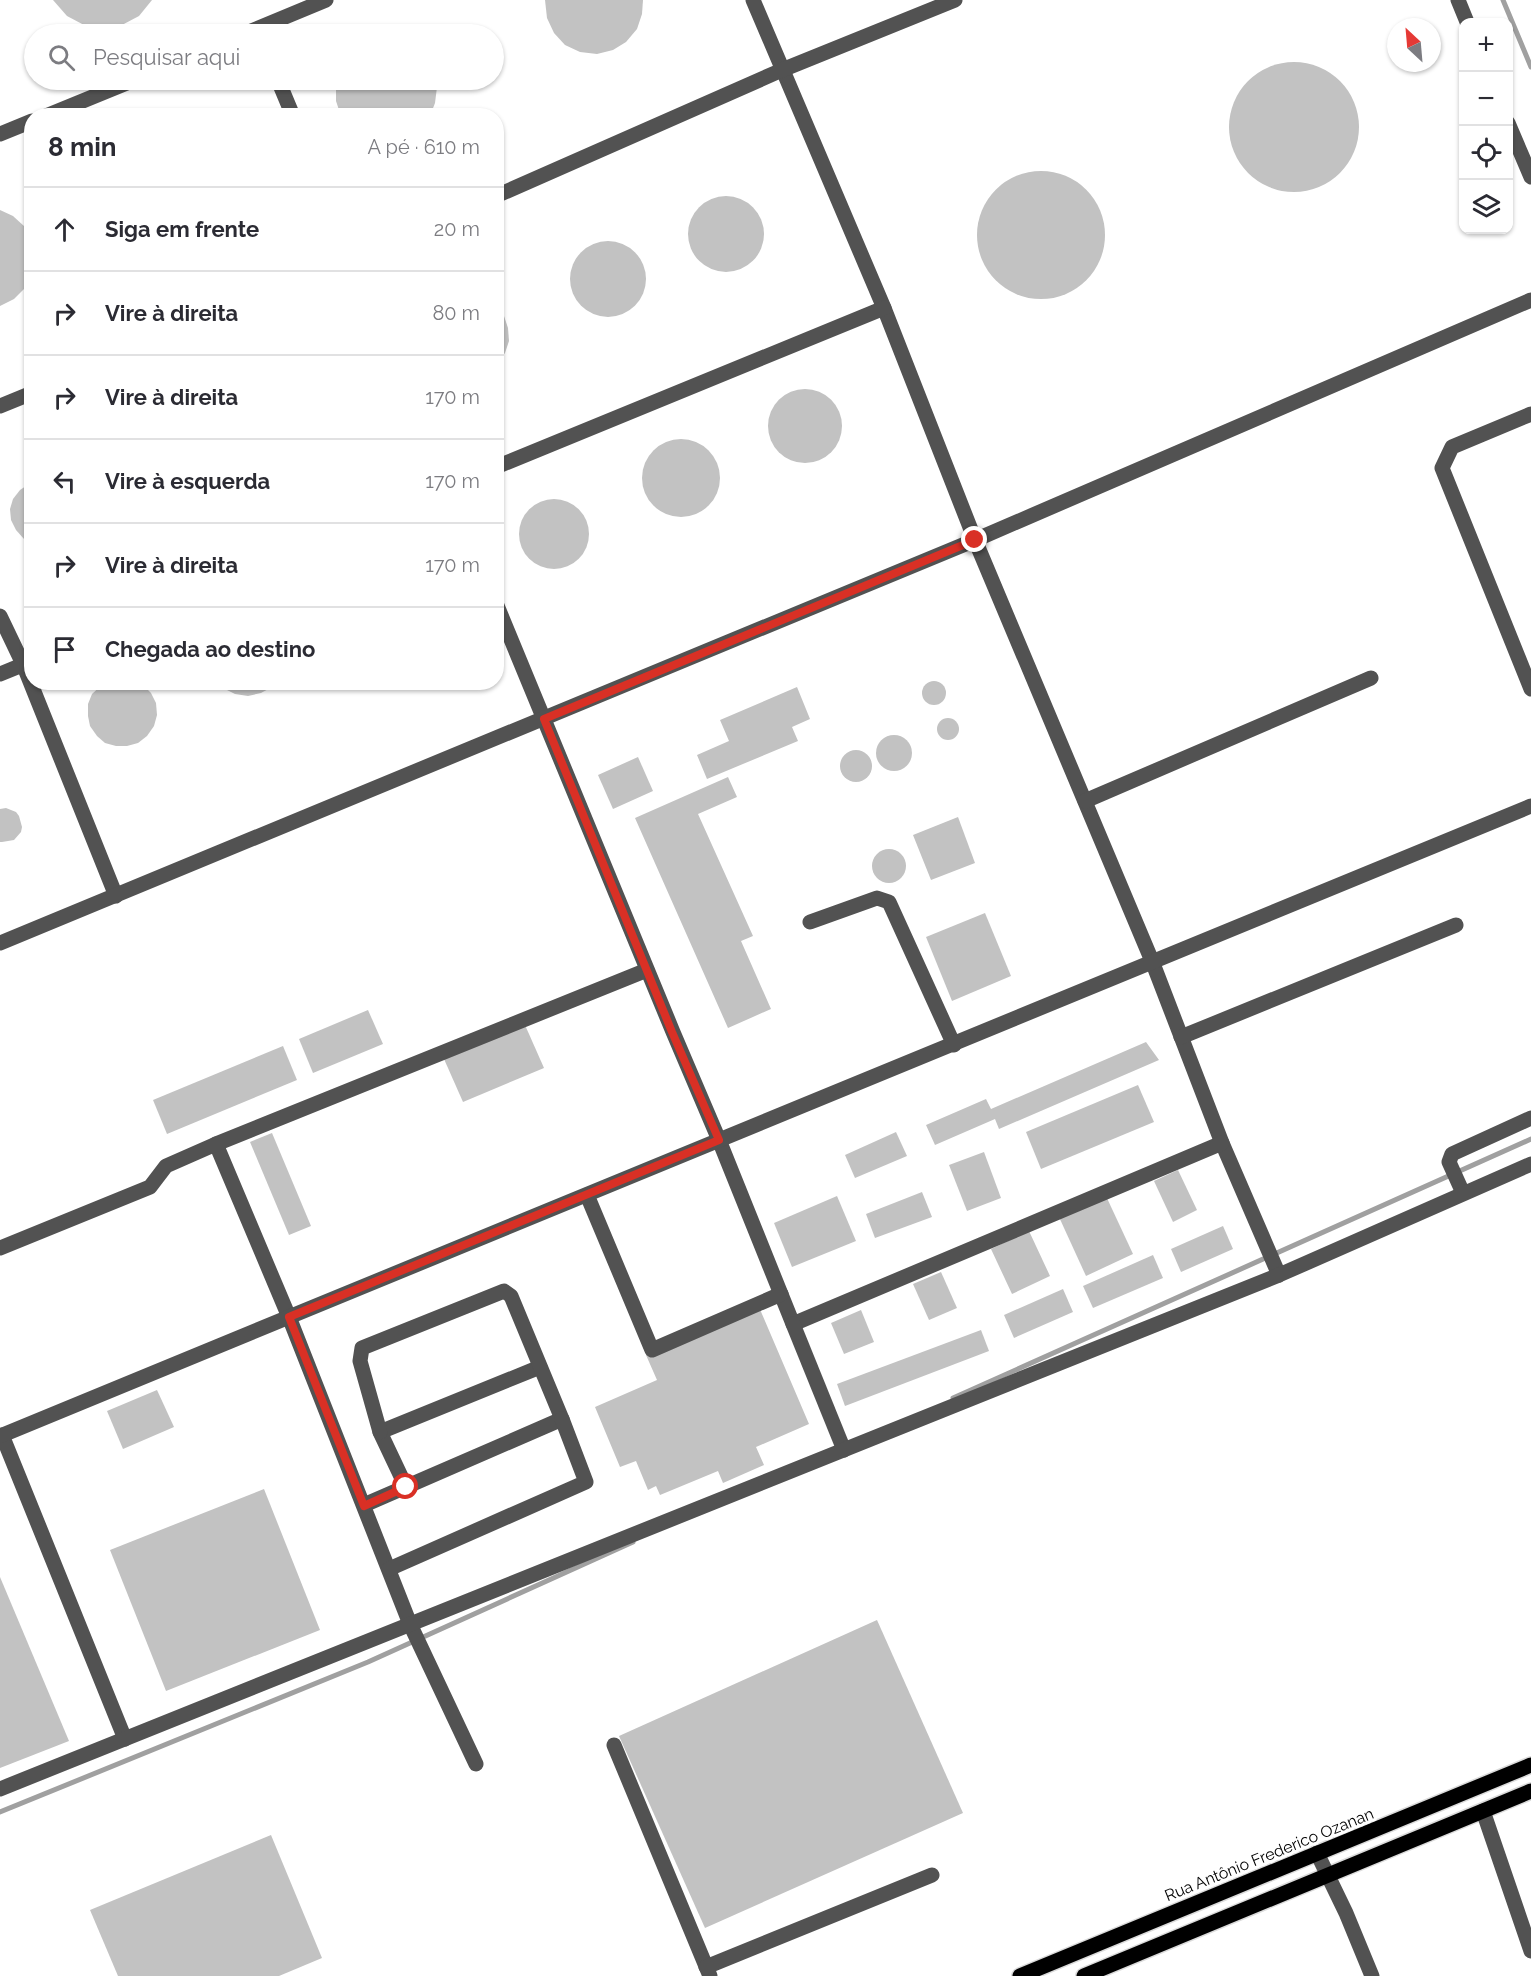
<!DOCTYPE html>
<html lang="pt">
<head>
<meta charset="utf-8">
<style>
  body { margin:0; font-family:Raleway,sans-serif; background:#f7f7f7; color:#2b2b33 }
  .controls { position:absolute; right:18px; top:18px; display:grid; overflow:hidden; border-radius:12px; box-shadow:0 2px 4px #0004 }
  .controls button { width:54px; height:54px; display:grid; place-items:center; padding:0; border:0; border-bottom:2px solid #e1e1e2; background:#fff; color:#2b2b33; font:30px sans-serif }
  .compass { position:absolute; left:1387px; top:18px; width:54px; height:54px; border-radius:50%; background:#fff; box-shadow:0 2px 4px #0004; rotate:334deg }
  .stop { position:absolute; width:18px; height:18px; margin:-14px; border:4px solid #d93025; border-radius:50%; background:#fff }
  .stop.end { background:#d93025; border-color:#fff; box-shadow:0 2px 6px #0008 }
  .list { margin:0; padding:0; list-style:none }
  h2 { display:flex; justify-content:space-between; align-items:center; height:78px; margin:0; padding:0 24px; font-size:26px }
  h2 small { font-size:20px; font-weight:400; color:#7c7c81 }
  .list li { display:grid; grid-template-columns:39px 1fr auto; gap:18px; align-items:center; box-sizing:border-box; height:84px; padding:0 24px; border-top:2px solid #e1e1e2 }
  .list b { display:block; font-size:22px; white-space:nowrap }
  .list em { font-size:20px; font-style:normal; color:#7c7c81 }
  .icon { flex:none; width:33px; height:33px; fill:none; stroke:currentColor; stroke-width:2; stroke-linecap:round; stroke-linejoin:round }
  .map { position:relative; flex:none; width:1531px; height:1976px; overflow:hidden }
  .search { position:absolute; background:#fff; box-shadow:0 2px 4px #0004; left:24px; top:24px; width:480px; height:66px; display:flex; align-items:center; gap:15px; box-sizing:border-box; padding:0 21px; border-radius:33px; color:#7c7c81; font-size:22px }
  .panel { position:absolute; background:#fff; box-shadow:0 2px 4px #0004; left:24px; top:108px; width:480px; height:582px; border-radius:24px }
  .map>svg:first-child { display:block }
  .lines { fill:none; stroke-linecap:round; stroke-linejoin:round }
  .stream { stroke:#a0a0a0; stroke-width:5 }
  .building { fill:#c2c2c2 }
  .major-casing { stroke:#dbdbdb; stroke-width:18 }
  .minor { stroke:#525252; stroke-width:15 }
  .major { stroke:#000; stroke-width:15 }
  .route { stroke:#d93025; stroke-width:8 }
  .labels { text-anchor:middle; stroke-width:6; stroke-linejoin:round; paint-order:stroke }
  .street-label { font-size:16px; fill:#000; stroke:#fff }
</style>
</head>
<body>
<div class="map">
<svg width="1531" height="1976" viewBox="0 0 1531 1976">
  <rect width="100%" height="100%" fill="#fff"/>
  <g class="lines">
    <g class="stream">
      <path d="M1503,0L1531,67"/>
      <path d="M953,1398L1531,1139"/>
      <path d="M0,1812L368,1662L633,1542"/>
    </g>
  </g>
  <g class="building">
    <path d="M53,0H152L139,16L122,25L103,28L84,25L67,16Z"/>
    <path d="M545,0H643L642,14L637,29L626,42L613,50L597,54L580,52L565,45L554,33L547,18Z"/>
    <circle cx="1294" cy="127" r="65"/>
    <path d="M336,80H435L437,87L435,103L430,116H341L336,101Z"/>
    <circle cx="1041" cy="235" r="64"/>
    <circle cx="726" cy="234" r="38"/>
    <path d="M0,210L13,216L25,227L32,239V276L25,288L14,299L0,306Z"/>
    <circle cx="608" cy="279" r="38"/>
    <path d="M496,309L504,316L508,328L509,341L505,353L496,364Z"/>
    <circle cx="805" cy="426" r="37"/>
    <circle cx="681" cy="478" r="39"/>
    <path d="M32,482V543L24,539L16,530L11,520L10,509L13,499L20,490Z"/>
    <circle cx="554" cy="534" r="35"/>
    <circle cx="934" cy="693" r="12"/>
    <path d="M105,682H140L151,693L156,703L157,715L154,726L147,736L138,743L127,746H116L105,743L97,736L90,726L88,716V704L92,694Z"/>
    <path d="M219,682H276L272,687L261,693L248,696L235,694L223,688Z"/>
    <path d="M797,687L810,719L792,727L798,741L707,779L697,755L729,741L720,720Z"/>
    <circle cx="948" cy="729" r="11"/>
    <circle cx="894" cy="753" r="18"/>
    <circle cx="856" cy="766" r="16"/>
    <path d="M638,757L653,791L613,809L598,775Z"/>
    <path d="M728,777L737,797L698,814L753,936L741,941L771,1009L728,1028L635,818Z"/>
    <path d="M6,808L16,812L19,816L22,827L21,832L14,840L2,842H0V809Z"/>
    <path d="M958,817L975,863L931,880L913,835Z"/>
    <circle cx="889" cy="866" r="17"/>
    <path d="M985,913L1011,976L952,1001L926,937Z"/>
    <path d="M368,1010L383,1044L313,1073L299,1039Z"/>
    <path d="M525,1025L544,1068L463,1102L444,1059Z"/>
    <path d="M1146,1042L1159,1060L999,1129L995,1119L935,1145L926,1125L986,1099L991,1109Z"/>
    <path d="M283,1046L297,1080L167,1134L153,1100Z"/>
    <path d="M1138,1085L1154,1122L1041,1169L1026,1132Z"/>
    <path d="M896,1132L907,1156L855,1178L845,1155Z"/>
    <path d="M272,1133L311,1226L289,1235L250,1142Z"/>
    <path d="M984,1152L1001,1198L967,1211L949,1165Z"/>
    <path d="M1178,1170L1197,1210L1173,1222L1154,1181Z"/>
    <path d="M922,1192L932,1217L875,1238L866,1214Z"/>
    <path d="M837,1196L856,1241L792,1267L774,1223Z"/>
    <path d="M1106,1196L1133,1254L1086,1276L1059,1217Z"/>
    <path d="M1223,1226L1233,1249L1181,1272L1171,1249Z"/>
    <path d="M1029,1231L1050,1276L1012,1294L991,1249Z"/>
    <path d="M1153,1255L1163,1278L1093,1308L1083,1286Z"/>
    <path d="M941,1272L957,1308L929,1320L913,1284Z"/>
    <path d="M1063,1289L1073,1312L1014,1338L1004,1315Z"/>
    <path d="M759,1307L809,1424L756,1447L764,1465L723,1483L718,1471L660,1495L656,1486L648,1490L636,1461L620,1467L595,1407L657,1380L646,1355Z"/>
    <path d="M861,1310L874,1342L844,1354L831,1323Z"/>
    <path d="M981,1330L989,1351L845,1406L837,1384Z"/>
    <path d="M157,1390L174,1427L123,1449L107,1411Z"/>
    <path d="M264,1489L320,1630L166,1691L110,1550Z"/>
    <path d="M0,1577L69,1741L0,1768Z"/>
    <path d="M877,1620L963,1813L705,1928L619,1736Z"/>
    <path d="M271,1835L322,1958L279,1976H118L90,1910Z"/>
  </g>
  <g class="lines">
    <g class="major-casing">
      <g id="major">
        <path d="M1020,1976L1531,1765"/>
        <path d="M1084,1976L1531,1791"/>
      </g>
    </g>
    <g class="minor">
      <path d="M753,0L884,308L975,540L1152,961L1222,1143L1279,1275"/>
      <path d="M1458,0L1467,22"/>
      <path d="M244,34L326,0"/>
      <path d="M278,80L293,116"/>
      <path d="M46,116L134,80"/>
      <path d="M1508,123L1531,177"/>
      <path d="M0,134L32,121"/>
      <path d="M496,196L782,70L955,0"/>
      <path d="M0,406L32,393"/>
      <path d="M1531,414L1452,447L1442,468L1531,689"/>
      <path d="M496,467L884,308"/>
      <path d="M496,603L673,1032L719,1140L793,1324L1222,1143"/>
      <path d="M0,616L23,664L116,896"/>
      <path d="M0,674L32,661"/>
      <path d="M1085,801L1371,678"/>
      <path d="M810,922L877,898L889,902L954,1045"/>
      <path d="M0,943L975,540L1531,300"/>
      <path d="M1181,1037L1456,925"/>
      <path d="M216,1144L289,1317L410,1624L476,1764"/>
      <path d="M1463,1193L1449,1162L1452,1154L1531,1118"/>
      <path d="M587,1195L652,1350L781,1294"/>
      <path d="M0,1248L150,1187L166,1166L216,1144L647,970"/>
      <path d="M793,1324L844,1450"/>
      <path d="M2,1435L125,1739"/>
      <path d="M0,1436L1531,806"/>
      <path d="M406,1487L380,1432L540,1367"/>
      <path d="M364,1505L562,1419L511,1296L504,1291L362,1348L360,1361L380,1432"/>
      <path d="M389,1569L586,1482L562,1419"/>
      <path d="M614,1745L710,1976"/>
      <path d="M0,1789L1279,1275L1531,1164"/>
      <path d="M1483,1811L1531,1951"/>
      <path d="M1317,1853L1346,1913L1372,1976"/>
      <path d="M706,1967L932,1875"/>
    </g>
    <use href="#major" class="major"/>
  </g>
  <g class="lines">
    <path class="route" d="M406,1487L364,1506L289,1317L719,1140L672,1032L544,719L975,540"/>
  </g>
  <g class="labels">
    <g class="street-label">
      <text transform="translate(1269 1854) rotate(-22)" y="6">Rua Antônio Frederico Ozanan</text>
    </g>
  </g>
</svg>
<div class="controls">
<button>+</button>
<button>−</button>
<button><svg class="icon" aria-label="locate" viewBox="0 0 24 24"><circle cx="12" cy="12" r="6"/><path d="M12 2v4M12 18v4M2 12h4M18 12h4"/></svg></button>
<button><svg class="icon" aria-label="layers" viewBox="0 0 24 24"><path d="M12 4l9 5-9 5-9-5zM3 14l9 5 9-5"/></svg></button>
</div>
<svg class="compass" viewBox="-18 -18 36 36"><path d="M0-13l5 13h-10z" fill="#e53935"/><path d="M0 13l5-13h-10z" fill="#7c7c81"/></svg>
<div class="stop" style="left:406px;top:1487px"></div>
<div class="stop end" style="left:975px;top:540px"></div>
<div class="search"><svg class="icon" aria-label="search" viewBox="0 0 24 24"><circle cx="10" cy="10" r="6"/><path d="M15 15l6 6"/></svg>Pesquisar aqui</div>
<section class="panel">
<h2>8 min<small>A pé · 610 m</small></h2>
<ul class="list">
<li><svg class="icon" aria-label="ahead" viewBox="0 0 24 24"><path d="M12 20V5M6 11l6-6 6 6"/></svg><div><b>Siga em frente</b></div><em>20 m</em></li>
<li><svg class="icon" aria-label="right" viewBox="0 0 24 24"><path d="M7 20v-9h11M14 6l5 5-5 5"/></svg><div><b>Vire à direita</b></div><em>80 m</em></li>
<li><svg class="icon" aria-label="right" viewBox="0 0 24 24"><path d="M7 20v-9h11M14 6l5 5-5 5"/></svg><div><b>Vire à direita</b></div><em>170 m</em></li>
<li><svg class="icon" aria-label="left" viewBox="0 0 24 24"><path d="M17 20v-9H6M10 6l-5 5 5 5"/></svg><div><b>Vire à esquerda</b></div><em>170 m</em></li>
<li><svg class="icon" aria-label="right" viewBox="0 0 24 24"><path d="M7 20v-9h11M14 6l5 5-5 5"/></svg><div><b>Vire à direita</b></div><em>170 m</em></li>
<li><svg class="icon" aria-label="arrive" viewBox="0 0 24 24"><path d="M6 21V4h12l-3 4 3 4H6"/></svg><div><b>Chegada ao destino</b></div></li>
</ul>
</section>
</div>
</body>
</html>
